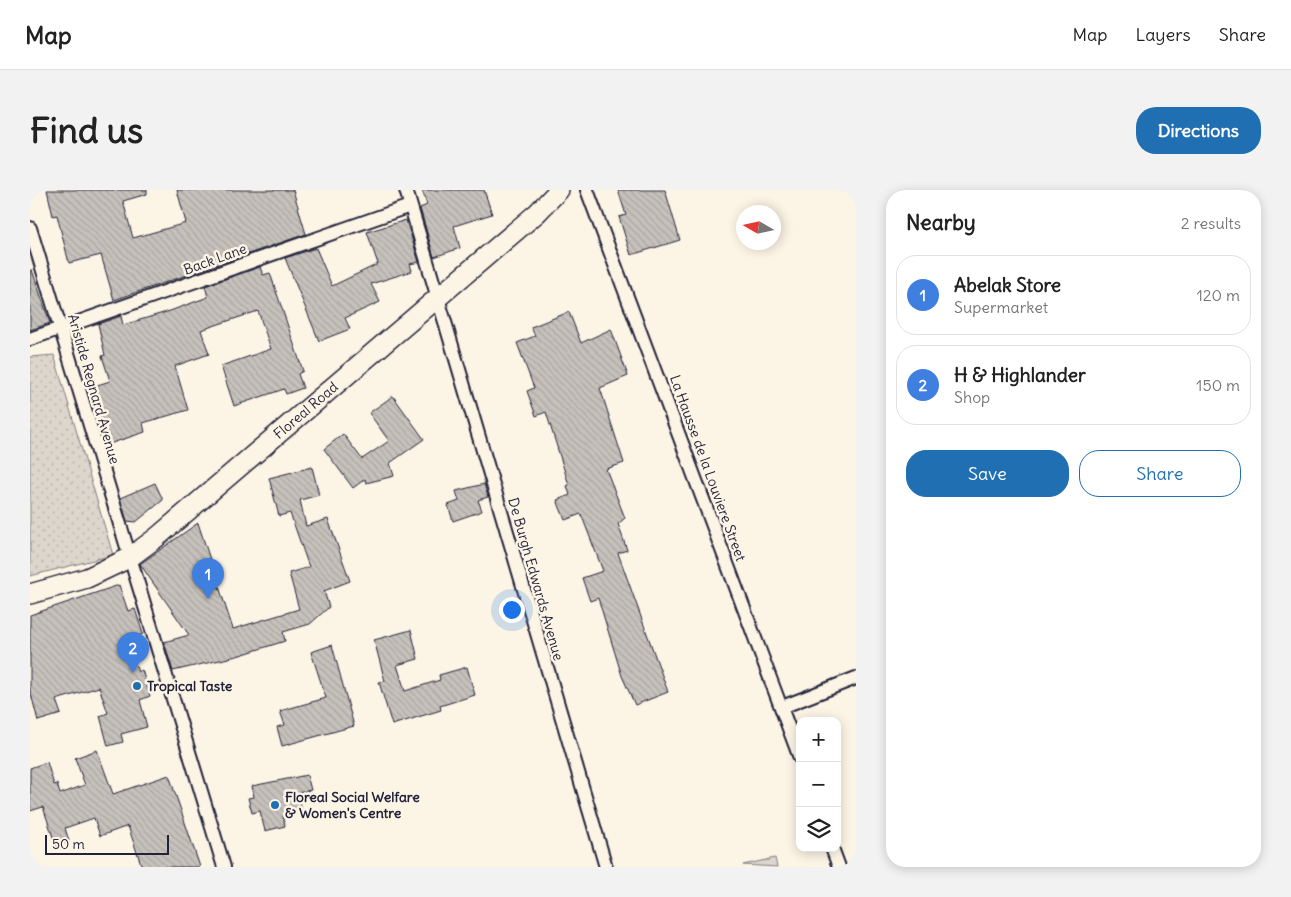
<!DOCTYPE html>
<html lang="en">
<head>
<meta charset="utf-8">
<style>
  body { margin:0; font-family:Delius,sans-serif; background:#f2f2f2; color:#222 }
  .controls { position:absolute; right:15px; bottom:15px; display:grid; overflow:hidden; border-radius:10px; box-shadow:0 2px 12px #0003 }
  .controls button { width:45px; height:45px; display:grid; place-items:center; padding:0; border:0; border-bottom:1px solid #e0e0e0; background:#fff; color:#222; font:25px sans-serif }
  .compass { position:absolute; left:706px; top:15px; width:45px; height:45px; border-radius:50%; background:#fff; box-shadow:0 2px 12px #0003; rotate:279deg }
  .scale { position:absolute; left:15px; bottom:12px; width:124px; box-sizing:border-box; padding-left:5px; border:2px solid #22223b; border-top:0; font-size:14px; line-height:18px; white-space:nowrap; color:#22223b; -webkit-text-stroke:4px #fcf5e5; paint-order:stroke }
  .you { position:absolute; left:481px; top:419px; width:18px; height:18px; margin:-12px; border:4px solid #fff; border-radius:50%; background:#1a73e8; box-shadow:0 0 0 8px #1a73e833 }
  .badge { display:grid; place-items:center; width:32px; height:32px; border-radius:50%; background:#1f6fb2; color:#fff; font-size:16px; font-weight:700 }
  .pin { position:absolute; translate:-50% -41px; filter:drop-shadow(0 1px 2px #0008) }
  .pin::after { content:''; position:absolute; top:26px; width:18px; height:15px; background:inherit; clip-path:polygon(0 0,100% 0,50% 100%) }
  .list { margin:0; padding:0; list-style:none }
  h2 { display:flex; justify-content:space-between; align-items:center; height:65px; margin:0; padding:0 20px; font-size:21px }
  h2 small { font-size:16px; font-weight:400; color:#767676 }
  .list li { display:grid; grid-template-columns:32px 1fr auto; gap:15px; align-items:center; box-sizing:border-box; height:80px; margin:0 10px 10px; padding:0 10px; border:1px solid #e0e0e0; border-radius:20px }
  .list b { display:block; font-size:19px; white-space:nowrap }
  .list p { margin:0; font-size:16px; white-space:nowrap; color:#767676 }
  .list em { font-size:16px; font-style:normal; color:#767676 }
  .actions { display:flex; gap:10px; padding:15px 20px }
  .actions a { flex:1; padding:11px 0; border:1px solid #1f6fb2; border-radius:20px; text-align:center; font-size:18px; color:#1f6fb2 }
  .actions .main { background:#1f6fb2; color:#fff }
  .icon { flex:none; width:28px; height:28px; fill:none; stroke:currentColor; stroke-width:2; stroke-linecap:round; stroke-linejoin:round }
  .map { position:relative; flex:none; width:826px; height:677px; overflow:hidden; border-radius:20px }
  header { display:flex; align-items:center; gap:30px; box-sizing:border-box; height:70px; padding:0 25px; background:#fff; border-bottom:1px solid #e0e0e0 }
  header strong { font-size:24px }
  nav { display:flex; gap:28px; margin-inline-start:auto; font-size:18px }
  .intro { display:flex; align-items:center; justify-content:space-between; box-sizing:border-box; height:120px; padding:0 30px }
  h1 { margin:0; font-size:35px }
  .button { padding:12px 22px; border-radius:20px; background:#1f6fb2; color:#fff; font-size:18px; font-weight:700 }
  main { display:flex; gap:30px; padding:0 30px }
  aside { flex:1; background:#fff; border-radius:20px; box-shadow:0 2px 12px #0003 }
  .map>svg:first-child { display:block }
  .grass { fill:url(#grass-dots); stroke:#7f7c84 }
  .forest { fill:url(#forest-firs); stroke:#7f7c84 }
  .building { fill:url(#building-back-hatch); stroke:#22223b }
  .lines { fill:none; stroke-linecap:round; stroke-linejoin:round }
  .minor-casing { stroke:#22223b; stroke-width:16 }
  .secondary-casing { stroke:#22223b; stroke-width:22 }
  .minor { stroke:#fcf5e5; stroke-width:12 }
  .secondary { stroke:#fcf5e5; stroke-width:19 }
  .poi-dot { fill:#1f6fb2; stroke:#fcf5e5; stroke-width:2 }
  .labels { text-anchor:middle; stroke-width:5; stroke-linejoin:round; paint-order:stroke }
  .street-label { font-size:14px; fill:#22223b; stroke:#fcf5e5 }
  .poi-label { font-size:14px; font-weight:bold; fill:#22223b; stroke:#fcf5e5; text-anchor:start }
</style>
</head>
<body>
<header>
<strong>Map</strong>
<nav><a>Map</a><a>Layers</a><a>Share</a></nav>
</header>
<div class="intro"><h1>Find us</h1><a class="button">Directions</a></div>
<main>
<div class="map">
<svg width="826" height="677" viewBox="0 0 826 677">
  <defs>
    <pattern id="grass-dots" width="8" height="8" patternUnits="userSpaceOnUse" patternTransform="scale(1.25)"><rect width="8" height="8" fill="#dcd6cc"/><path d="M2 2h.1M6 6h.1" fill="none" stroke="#bcb7b0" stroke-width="1.8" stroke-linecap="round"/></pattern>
    <pattern id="forest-firs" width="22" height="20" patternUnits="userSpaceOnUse" patternTransform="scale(1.25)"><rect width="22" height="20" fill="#dcd6cc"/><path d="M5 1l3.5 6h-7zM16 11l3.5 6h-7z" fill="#bcb7b0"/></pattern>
    <pattern id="building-back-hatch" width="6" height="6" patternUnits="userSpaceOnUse" patternTransform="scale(1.25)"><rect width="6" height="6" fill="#c6c1bb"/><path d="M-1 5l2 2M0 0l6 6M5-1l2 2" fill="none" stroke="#aaa6a2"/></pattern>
  </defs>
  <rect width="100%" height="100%" fill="#fcf5e5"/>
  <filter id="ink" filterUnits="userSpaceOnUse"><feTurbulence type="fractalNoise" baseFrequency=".02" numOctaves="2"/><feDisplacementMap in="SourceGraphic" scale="10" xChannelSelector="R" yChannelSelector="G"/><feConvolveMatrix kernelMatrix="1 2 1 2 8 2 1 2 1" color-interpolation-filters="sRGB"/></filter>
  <g filter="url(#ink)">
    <path class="grass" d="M24,165L83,365L0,386V167Z"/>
    <path class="forest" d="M745,668L747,677L713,675Z"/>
    <g class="building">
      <path d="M17,0H117V4L93,11L103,48L156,33L147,0H263L276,44L84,110L71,65L39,73L27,25L23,26Z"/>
      <path d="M392,0H454L462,24L424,36L430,58L404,67L390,18L397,15Z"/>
      <path d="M588,0H635L650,50L601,65L589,27L596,25Z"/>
      <path d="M376,30L389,72L380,74L382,81L341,94L350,112L315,128L320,139L289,151L255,68L286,58L302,96L348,74L337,42Z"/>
      <path d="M230,77L233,85L240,83L273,181L268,184L273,198L256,204L254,199L204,216L191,176L241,159L228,121L171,140L179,164L145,176L158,220L113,233L115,242L76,255L58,198L80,191L72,166L75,165L68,134L91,126L93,135L140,121L178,107L175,96Z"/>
      <path d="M0,80H2L20,133L0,140Z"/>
      <path d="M539,122L551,153L581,139L598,186L570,198L594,273L576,279L595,328L588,334L597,360L588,363L638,502L605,515L592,486L568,408L560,411L552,388L573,381L551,324L535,330L527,310L540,305L537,296L539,295L516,222L506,226L497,201L504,198L487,153L505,146L501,137Z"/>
      <path d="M363,206L394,249L360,273L364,286L336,293L335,289L323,298L294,259L313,244L332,269L359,251L339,223Z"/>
      <path d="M282,277L289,305L270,310L276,336L298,329L320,391L294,401L299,417L280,434L253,442L255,451L207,466L143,481L134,452L159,445L110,374L168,333L203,439L269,419L259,383L279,377L260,323L249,326L239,288Z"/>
      <path d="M125,293L133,310L106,332L97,331L90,308Z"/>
      <path d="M454,294L458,307L448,310L452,321L423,331L418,315L429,311L426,301Z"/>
      <path d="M89,395L98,421L105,419L113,444L97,450L108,482L112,480L120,506L110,510L117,537L91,544L93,552L78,556L70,526L78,523L69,497L26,510L31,524L8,531L0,500V425Z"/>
      <path d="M381,440L388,469L367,475L375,501L410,490L409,485L437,477L445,505L410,516L411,520L362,535L349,492L355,491L344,450Z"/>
      <path d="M302,455L324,536L252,556L247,537L255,535L250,521L296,508L281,462Z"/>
      <path d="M67,560L83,604L139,585L170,677H112L98,636L70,646L64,628L35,638L39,651L26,656L13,617L0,621V578L17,572L24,595L27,594L30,604L55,595L45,568Z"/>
      <path d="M277,585L281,600L268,603L272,622L253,626L255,636L235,641L230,621L222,623L218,608L224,607L222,596Z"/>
    </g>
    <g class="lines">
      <g class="minor-casing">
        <g id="minor">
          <path d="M376,0L576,677"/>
          <path d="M557,0L770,568"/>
          <path d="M0,38L194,677"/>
          <path d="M0,149L380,16"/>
          <path d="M752,517L826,488"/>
          <path d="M802,658L809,677"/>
        </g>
      </g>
      <g class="secondary-casing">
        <g id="secondary">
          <path id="s1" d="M0,404L57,388L99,368L126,348L507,23L529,0"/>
        </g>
      </g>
      <use href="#minor" class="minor"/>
      <use href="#secondary" class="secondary"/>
    </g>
  </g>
  <g class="poi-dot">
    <circle cx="107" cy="496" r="5"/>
    <circle cx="245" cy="615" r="5"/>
  </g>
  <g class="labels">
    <g class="street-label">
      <text transform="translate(185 69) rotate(-20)" y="5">Back Lane</text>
      <text transform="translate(64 199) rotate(74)" y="5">Aristide Regnard Avenue</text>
      <text dy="5" stroke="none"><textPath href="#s1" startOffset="336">Floreal Road</textPath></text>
      <text transform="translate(678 278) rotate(70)" y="5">La Hausse de la Louviere Street</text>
      <text transform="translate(506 389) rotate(74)" y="5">De Burgh Edwards Avenue</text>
    </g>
    <g class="poi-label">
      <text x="117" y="501">Tropical Taste</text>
      <text x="255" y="612">Floreal Social Welfare<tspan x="255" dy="16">&amp; Women's Centre</tspan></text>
    </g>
  </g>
</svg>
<div class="controls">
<button>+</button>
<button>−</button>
<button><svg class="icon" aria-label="layers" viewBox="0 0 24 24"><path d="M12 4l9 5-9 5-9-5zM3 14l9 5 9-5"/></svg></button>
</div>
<svg class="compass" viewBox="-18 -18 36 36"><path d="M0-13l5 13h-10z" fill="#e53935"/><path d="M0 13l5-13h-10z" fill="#767676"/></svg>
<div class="scale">50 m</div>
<div class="you"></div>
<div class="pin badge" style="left:178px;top:409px;background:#3f7fe0">1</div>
<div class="pin badge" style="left:103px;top:483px;background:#3f7fe0">2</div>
</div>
<aside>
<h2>Nearby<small>2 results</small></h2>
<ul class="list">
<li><span class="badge" style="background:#3f7fe0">1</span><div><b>Abelak Store</b><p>Supermarket</p></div><em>120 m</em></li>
<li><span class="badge" style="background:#3f7fe0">2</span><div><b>H &amp; Highlander</b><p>Shop</p></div><em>150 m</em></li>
</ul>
<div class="actions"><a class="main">Save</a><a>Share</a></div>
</aside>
</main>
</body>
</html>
